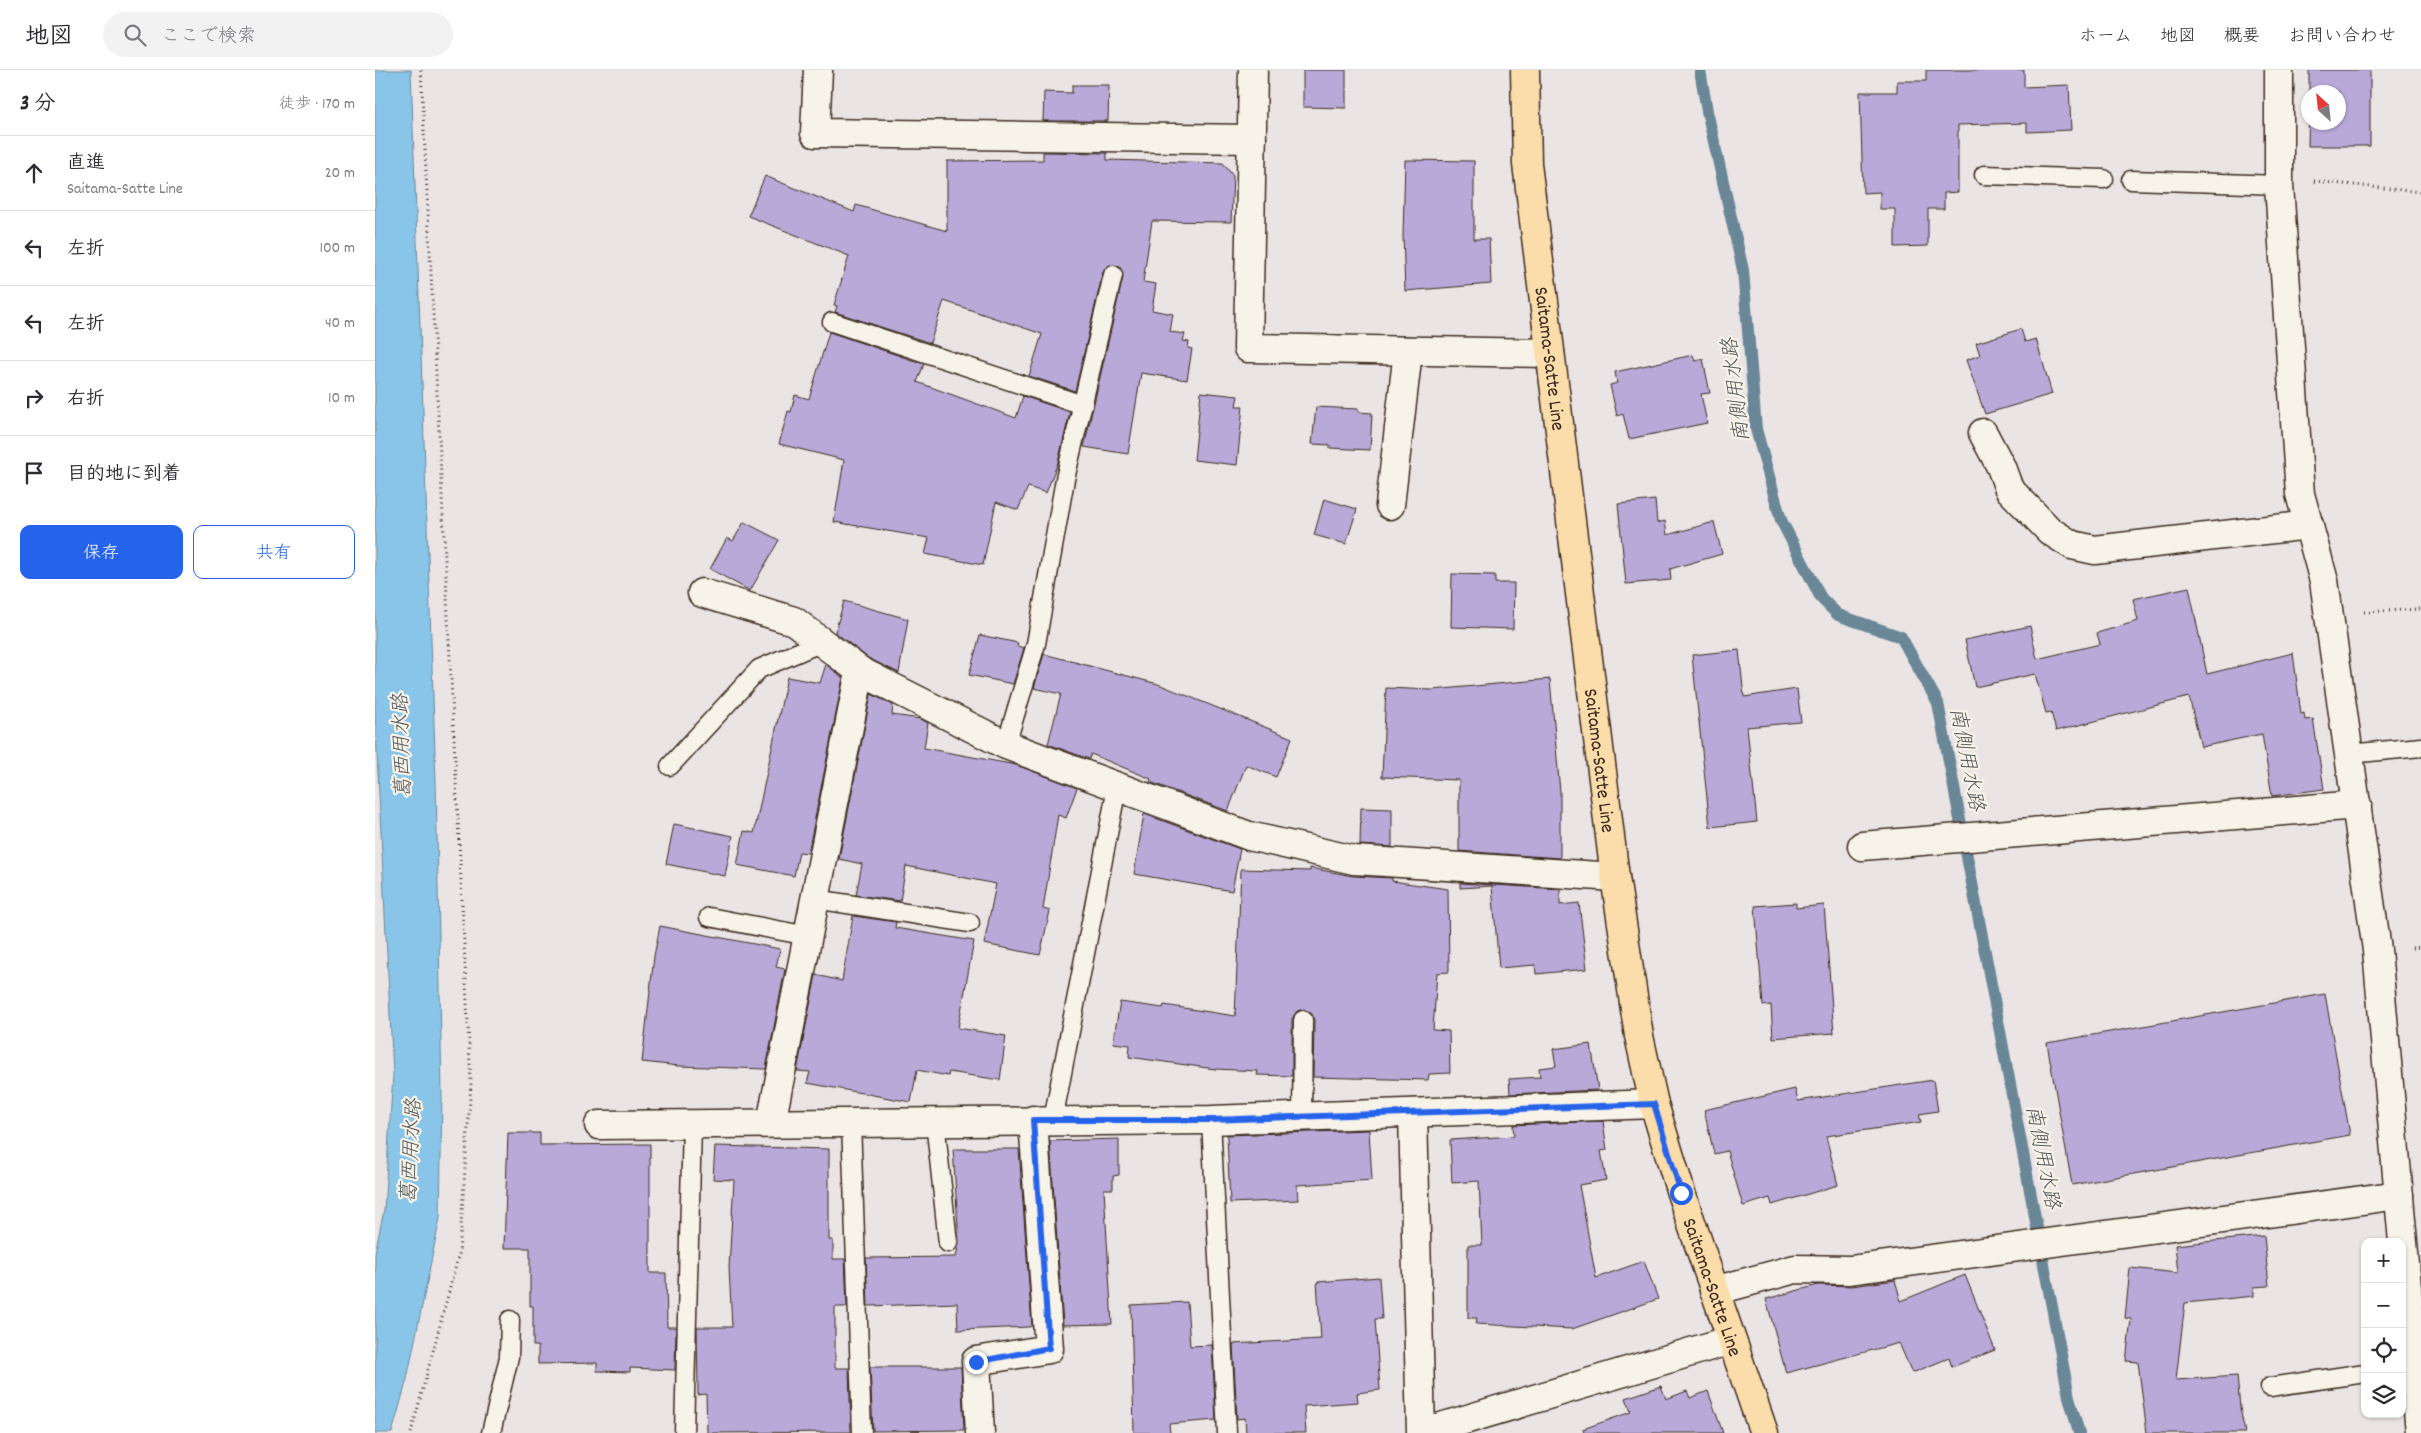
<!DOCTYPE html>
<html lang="ja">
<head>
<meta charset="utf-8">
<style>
  body { margin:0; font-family:Dekko,"Klee One",sans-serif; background:#f2f2f3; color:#2b2b33 }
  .controls { position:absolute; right:15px; bottom:15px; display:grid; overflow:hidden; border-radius:10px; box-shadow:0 1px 4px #0004 }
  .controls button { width:45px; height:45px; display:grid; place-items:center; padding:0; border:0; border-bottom:1px solid #e1e1e2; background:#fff; color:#2b2b33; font:25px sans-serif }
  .compass { position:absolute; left:1926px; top:15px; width:45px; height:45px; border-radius:50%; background:#fff; box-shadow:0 1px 4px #0004; rotate:333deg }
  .stop { position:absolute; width:15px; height:15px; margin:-11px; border:4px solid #2563eb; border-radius:50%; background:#fff }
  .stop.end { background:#2563eb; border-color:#fff; box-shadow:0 1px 5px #0008 }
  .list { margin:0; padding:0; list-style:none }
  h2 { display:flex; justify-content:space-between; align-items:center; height:65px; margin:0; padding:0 20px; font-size:21px }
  h2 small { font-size:16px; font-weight:400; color:#7c7c81 }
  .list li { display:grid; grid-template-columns:32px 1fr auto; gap:15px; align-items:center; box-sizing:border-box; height:75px; padding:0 20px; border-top:1px solid #e1e1e2 }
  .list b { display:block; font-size:19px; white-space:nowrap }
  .list p { margin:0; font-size:16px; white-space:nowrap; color:#7c7c81 }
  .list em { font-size:16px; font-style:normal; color:#7c7c81 }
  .actions { display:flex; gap:10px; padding:15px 20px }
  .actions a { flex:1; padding:11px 0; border:1px solid #2563eb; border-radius:10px; text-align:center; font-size:18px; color:#2563eb }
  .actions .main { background:#2563eb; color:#fff }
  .icon { flex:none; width:28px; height:28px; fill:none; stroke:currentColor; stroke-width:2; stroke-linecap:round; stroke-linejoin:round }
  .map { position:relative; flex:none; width:2046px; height:1363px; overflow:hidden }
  header { display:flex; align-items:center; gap:30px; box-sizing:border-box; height:70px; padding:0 25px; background:#fff; border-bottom:1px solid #e1e1e2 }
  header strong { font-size:24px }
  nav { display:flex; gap:28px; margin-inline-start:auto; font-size:18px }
  .search { width:350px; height:45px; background:#f2f2f3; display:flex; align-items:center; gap:12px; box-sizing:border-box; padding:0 18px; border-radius:28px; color:#7c7c81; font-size:19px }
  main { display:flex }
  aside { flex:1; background:#fff }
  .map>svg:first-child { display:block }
  .water { fill:#89c5e8; stroke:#6a8797 }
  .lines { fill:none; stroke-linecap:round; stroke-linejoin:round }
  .stream { stroke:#6a8797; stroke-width:12 }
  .building { fill:#b9a9d9; stroke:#3b2a1e }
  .lane-casing { stroke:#3b2a1e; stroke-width:21 }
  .street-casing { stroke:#3b2a1e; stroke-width:31 }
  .primary-casing { stroke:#3b2a1e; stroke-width:31 }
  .path { stroke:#3b2a1e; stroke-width:3; stroke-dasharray:1 4; stroke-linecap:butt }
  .lane { stroke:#f7f3e8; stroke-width:18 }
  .street { stroke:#f7f3e8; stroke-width:28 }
  .primary { stroke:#fbdcab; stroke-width:28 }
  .route { stroke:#2563eb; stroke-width:6 }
  .labels { text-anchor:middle; stroke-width:4.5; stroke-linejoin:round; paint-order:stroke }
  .street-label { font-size:20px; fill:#3b2a1e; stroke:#f7f3e8 }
  .water-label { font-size:21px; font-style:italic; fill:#52585b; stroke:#f7f3e8 }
</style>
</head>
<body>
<header>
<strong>地図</strong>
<div class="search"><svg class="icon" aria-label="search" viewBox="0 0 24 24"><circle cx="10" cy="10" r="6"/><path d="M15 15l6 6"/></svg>ここで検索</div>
<nav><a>ホーム</a><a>地図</a><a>概要</a><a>お問い合わせ</a></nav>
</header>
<main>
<aside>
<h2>3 分<small>徒歩 · 170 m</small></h2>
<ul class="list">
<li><svg class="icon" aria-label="ahead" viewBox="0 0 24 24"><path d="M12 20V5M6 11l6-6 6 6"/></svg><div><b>直進</b><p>Saitama-Satte Line</p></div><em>20 m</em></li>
<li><svg class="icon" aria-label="left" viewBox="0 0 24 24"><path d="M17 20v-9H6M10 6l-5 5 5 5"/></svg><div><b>左折</b></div><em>100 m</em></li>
<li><svg class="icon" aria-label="left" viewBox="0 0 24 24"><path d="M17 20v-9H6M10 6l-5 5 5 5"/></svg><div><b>左折</b></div><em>40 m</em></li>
<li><svg class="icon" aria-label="right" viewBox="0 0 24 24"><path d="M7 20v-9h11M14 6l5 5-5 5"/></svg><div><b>右折</b></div><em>10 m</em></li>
<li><svg class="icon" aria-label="arrive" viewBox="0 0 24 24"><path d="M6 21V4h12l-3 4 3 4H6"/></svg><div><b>目的地に到着</b></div></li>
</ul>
<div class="actions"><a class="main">保存</a><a>共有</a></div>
</aside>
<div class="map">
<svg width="2046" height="1363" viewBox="0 0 2046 1363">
  <rect width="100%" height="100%" fill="#ebe4e5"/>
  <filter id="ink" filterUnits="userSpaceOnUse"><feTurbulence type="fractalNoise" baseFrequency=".02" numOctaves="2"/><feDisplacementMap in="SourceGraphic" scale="10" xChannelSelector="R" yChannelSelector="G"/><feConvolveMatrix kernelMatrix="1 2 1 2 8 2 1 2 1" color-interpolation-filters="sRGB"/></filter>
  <g filter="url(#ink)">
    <path class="water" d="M0,0H36L61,711L67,1024L65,1148L32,1309L17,1363H0V1183L9,1140L18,1005L0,643Z"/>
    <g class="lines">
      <path class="stream" d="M1325,0L1332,41L1368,200L1381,359L1406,450L1446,528L1463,545L1526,567L1563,633L1694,1327L1704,1363"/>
    </g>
    <g class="building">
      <path d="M928,0H971V38L928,37Z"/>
      <path d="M1551,0H1649V17L1694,15L1696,60L1652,62V53L1583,55V122L1569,123V139H1553V176L1520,177V139H1505V122L1488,123L1485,22H1522V11H1551Z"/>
      <path d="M1934,0H1995V76H1933L1934,34V52H1964V22H1934Z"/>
      <path d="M697,15H734L733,51H668L669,22L697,23Z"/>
      <path d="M668,82L732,83V90L848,93L858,106L856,152L777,151L768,212L781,214L777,240L798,244L795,262L810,264L808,271L814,272L813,278L817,279L812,310L766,303L753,384L709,377L748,207L745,197L734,195L728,202L700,321L654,306L667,264L569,231L555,273L460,242L462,236L459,235L474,186L373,146L390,106L479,142L481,135L572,161V91L668,90Z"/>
      <path d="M1030,90L1099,91V169H1114L1116,214L1030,221L1028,165Z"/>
      <path d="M1646,259L1650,272L1661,269L1677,324L1610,344L1591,290L1605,285L1601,273Z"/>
      <path d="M454,262L549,294L542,312L641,348L648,326L695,342L683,392L671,423L653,417L643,440L621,432L608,495L550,484L554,468L459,452L469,390L404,374L413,341L416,342L420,325L434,329Z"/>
      <path d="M1318,285L1320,291L1328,289L1335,323L1326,324L1332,353L1254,369L1248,344L1242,346L1235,315L1242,313L1240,302Z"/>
      <path d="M826,322L863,326L861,336H868L862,395L819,390Z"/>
      <path d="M941,337L983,339V342L997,343L995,380L955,378V375L937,374Z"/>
      <path d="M949,429L982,439L971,474L939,465Z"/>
      <path d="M1280,430L1282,453L1290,451L1292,465L1339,452L1347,484L1295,499L1296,510L1251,514L1243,434Z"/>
      <path d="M369,452L404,470L375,521L335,499L352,468L358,471Z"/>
      <path d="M1077,504L1120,505V513H1139L1138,559L1076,557Z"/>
      <path d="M1814,517L1832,604L1918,583L1926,644L1929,643L1930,650L1938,649L1949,719L1897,726L1887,664L1826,677L1814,627L1681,661L1676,642L1671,643L1660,604L1600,617L1590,570L1655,556L1662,589L1725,574L1722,563L1763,551L1758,529Z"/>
      <path d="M469,531L533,549L524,603L493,588L460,562Z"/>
      <path d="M605,565L643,573L642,576L649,578L638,614L594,605Z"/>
      <path d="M1364,580L1369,627L1422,619L1426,652L1372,657L1382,752L1335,757L1317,585Z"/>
      <path d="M669,584L783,614L917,668L901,707L871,695L853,741L775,712L776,709L716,684L714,689L673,674L686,624L659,618Z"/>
      <path d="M451,594L468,608L433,783L424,782L419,806L362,795L369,761L379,763L412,607L445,613Z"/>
      <path d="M1175,609L1185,722V788L1084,781V710L1007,707L1011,618L1057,620Z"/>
      <path d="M496,624L518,635L517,645L546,649L553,653L549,678L641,695L702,718L691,748L683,745L668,839L675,841L665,885L609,874L621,814L531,796L525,831L481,825L487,794L464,789Z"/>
      <path d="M986,738L1017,739V777L985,775Z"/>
      <path d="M769,744L865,779L857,821L759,804Z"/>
      <path d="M299,754L358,766L350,806L291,794Z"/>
      <path d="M935,798L978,806L1017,808V811L1073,819L1074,902L1062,903L1058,960L1074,961L1075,1003L1054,1004L1053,1010L938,1007L939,950L937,944L929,939L922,941L917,949V1006L882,1005L883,1001L840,999L754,987L755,975L738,973L745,932L788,938L789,935L860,946L866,799L935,801Z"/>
      <path d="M1085,813L1185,819V835L1204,833L1212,899L1161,904L1160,895L1124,898L1117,816L1085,818Z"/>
      <path d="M1421,833V838L1449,835L1459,963L1398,968L1396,935L1388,936L1380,836Z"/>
      <path d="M478,846L521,852L520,858L599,871L583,958L631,966L625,1010L574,1002L573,1006L542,1000L536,1032L432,1013L435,1002L422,1001L441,905L467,911Z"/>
      <path d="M285,856L405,879L401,897L410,899L391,999L304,996L267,992L279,886Z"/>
      <path d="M1950,924L1975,1065L1697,1115L1672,973Z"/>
      <path d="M1216,974L1223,1020L1135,1024L1134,1009L1165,1007L1164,998L1181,996L1178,979Z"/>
      <path d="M1558,1010L1563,1041L1544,1044L1546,1052L1451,1066L1463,1115L1397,1135L1395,1128L1368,1136L1352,1081L1339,1084L1329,1040L1420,1019L1423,1031Z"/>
      <path d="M1228,1051L1232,1080L1226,1081L1231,1110L1204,1115L1221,1208L1269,1191L1283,1229L1197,1259L1101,1254L1102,1248H1093V1175H1107L1104,1111L1077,1113L1075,1070L1139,1066L1138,1055Z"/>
      <path d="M994,1060L997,1110L922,1115L923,1130L855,1133L852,1065Z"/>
      <path d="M133,1063H165V1075L275,1074V1203H291L292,1257H301L300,1300L255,1298V1302L222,1301V1293L163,1294V1276H158V1236H155V1178H129Z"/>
      <path d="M744,1069V1105L738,1106V1119H729L737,1254L688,1255L675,1071Z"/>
      <path d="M340,1076L454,1079V1170H458V1189H470L472,1237H460V1298H474L476,1362L332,1363L331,1324L323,1325L322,1257H357L354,1197L359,1110L338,1109Z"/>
      <path d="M578,1079H644L657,1256L654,1257L583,1260L582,1233L493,1236L491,1188L581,1187L584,1172Z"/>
      <path d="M1889,1166L1894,1216L1879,1217V1226L1810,1233L1801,1310L1862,1306L1865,1338L1870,1363H1772L1763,1292L1751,1291L1756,1249L1750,1248L1755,1198L1803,1203L1800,1175Z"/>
      <path d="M1590,1205L1620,1280L1577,1297L1574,1288L1537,1303L1524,1273L1411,1303L1391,1229L1443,1215L1477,1216L1520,1210L1526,1231Z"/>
      <path d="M1004,1207L1007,1249H1000L1005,1320L982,1323L983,1332L929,1336L931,1363H871L870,1348L862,1349L858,1274L946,1269L942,1212Z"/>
      <path d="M812,1232L815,1276L837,1275L841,1350L794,1354L795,1363H759L756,1235Z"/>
      <path d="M495,1297H586L589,1360L498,1361Z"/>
      <path d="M1286,1316L1291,1329L1312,1321L1315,1328L1333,1321L1348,1363H1209L1208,1359L1256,1342L1251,1328Z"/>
    </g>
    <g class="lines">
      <g class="lane-casing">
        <g id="lane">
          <path d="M1609,105L1729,109"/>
          <path d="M1756,110L1904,115"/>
          <path d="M457,252L708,335"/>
          <path d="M631,675L661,574L690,409L738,205"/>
          <path d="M1974,684L2046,677"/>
          <path d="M295,696L384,599L447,572"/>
          <path d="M440,829L595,853"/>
          <path d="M334,847L433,866"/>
          <path d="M927,1047L928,950"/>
          <path d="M678,1050L742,717"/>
          <path d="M836,1050L852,1363"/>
          <path d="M560,1051L573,1173"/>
          <path d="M476,1052L487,1363"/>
          <path d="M1895,1317L1990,1303"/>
          <path d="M116,1363L134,1287L135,1250"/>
          <path d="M309,1363L317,1054"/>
        </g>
      </g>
      <g class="street-casing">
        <g id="street">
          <path d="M443,0L440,63L877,69"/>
          <path d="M878,0L873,278L1175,283"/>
          <path d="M1904,0V115L1925,424L1949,511L2002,880L2045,1363"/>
          <path d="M1608,363L1626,397L1634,419L1675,461L1697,475L1720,480L1934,455"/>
          <path d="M1015,435L1033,281"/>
          <path d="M327,523L419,551L485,601L631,675L874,766L979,790L1240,807"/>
          <path d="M1487,776L1982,735"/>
          <path d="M1038,1043L1046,1363L1356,1270"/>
          <path d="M396,1053L485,601"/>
          <path d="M224,1055L836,1050L1279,1034"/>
          <path d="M1339,1221L1420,1199L1475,1200L2024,1125"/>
          <path d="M605,1363L601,1291L674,1279L658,1050"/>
        </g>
      </g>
      <g class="primary-casing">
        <g id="primary">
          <path id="s1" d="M1150,0L1152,94L1240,807L1264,966L1279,1034L1306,1123L1389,1363"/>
        </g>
      </g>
      <g class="path">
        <path d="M1939,111L2046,122"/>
        <path d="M1989,542L2046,539"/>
        <path d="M2037,878L2046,877"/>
        <path d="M36,1363L84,1184L96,1014L46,0"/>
      </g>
      <use href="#lane" class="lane"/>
      <use href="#street" class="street"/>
      <use href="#primary" class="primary"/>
    </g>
  </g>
  <g class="lines" filter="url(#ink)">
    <path class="route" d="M601,1292L674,1278L658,1050H836L1279,1034L1306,1123"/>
  </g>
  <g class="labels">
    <g class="street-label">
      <text dy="7" stroke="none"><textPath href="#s1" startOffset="290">Saitama-Satte Line</textPath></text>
      <text dy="7" stroke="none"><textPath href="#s1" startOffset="695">Saitama-Satte Line</textPath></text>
      <text dy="7" stroke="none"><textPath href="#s1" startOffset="1235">Saitama-Satte Line</textPath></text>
    </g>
    <g class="water-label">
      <text transform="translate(1360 320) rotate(-97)" y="7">南側用水路</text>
      <text transform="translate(26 676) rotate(-92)" y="7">葛西用水路</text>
      <text transform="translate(1593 689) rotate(79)" y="7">南側用水路</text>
      <text transform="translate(35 1081) rotate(-87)" y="7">葛西用水路</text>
      <text transform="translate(1669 1087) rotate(79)" y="7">南側用水路</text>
    </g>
  </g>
</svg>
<div class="controls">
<button>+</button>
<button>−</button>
<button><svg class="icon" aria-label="locate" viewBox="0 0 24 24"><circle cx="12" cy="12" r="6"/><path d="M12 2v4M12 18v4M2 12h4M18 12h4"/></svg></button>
<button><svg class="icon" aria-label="layers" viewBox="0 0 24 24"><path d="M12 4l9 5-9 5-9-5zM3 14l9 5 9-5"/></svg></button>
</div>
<svg class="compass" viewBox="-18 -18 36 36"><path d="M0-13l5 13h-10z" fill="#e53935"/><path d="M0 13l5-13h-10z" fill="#7c7c81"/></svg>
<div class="stop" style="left:1306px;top:1123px"></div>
<div class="stop end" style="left:601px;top:1292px"></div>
</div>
</main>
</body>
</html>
